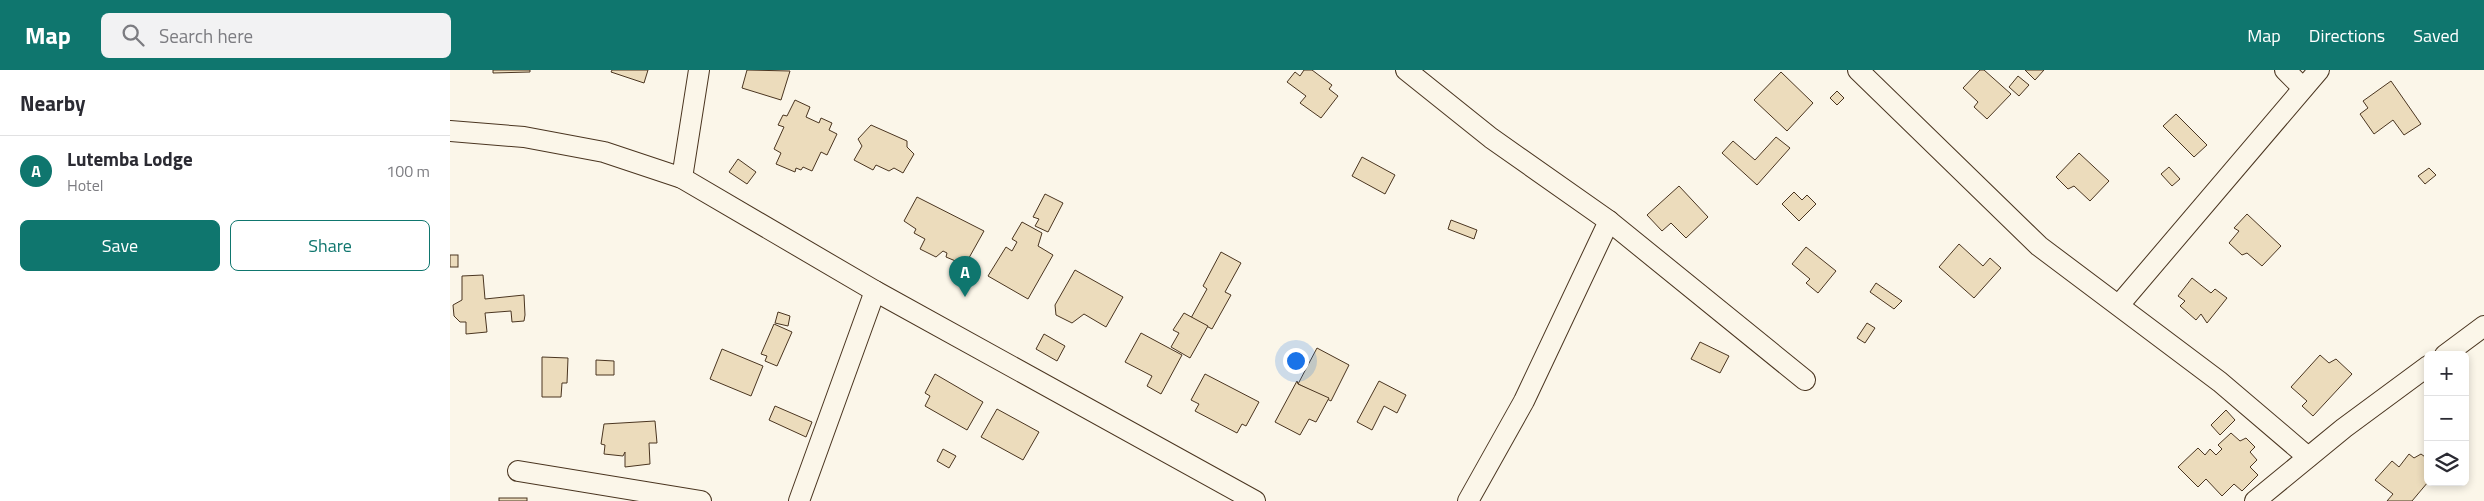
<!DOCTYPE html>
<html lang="en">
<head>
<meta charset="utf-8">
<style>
  body { margin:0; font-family:"Titillium Web",sans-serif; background:#f2f2f3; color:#2b2b33 }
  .controls { position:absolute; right:15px; bottom:15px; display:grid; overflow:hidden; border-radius:8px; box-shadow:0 2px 8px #0003 }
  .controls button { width:45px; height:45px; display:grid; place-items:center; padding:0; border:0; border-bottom:1px solid #e1e1e2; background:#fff; color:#2b2b33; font:25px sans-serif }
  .you { position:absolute; left:845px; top:290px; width:18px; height:18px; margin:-12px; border:4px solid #fff; border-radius:50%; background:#1a73e8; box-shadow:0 0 0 8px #1a73e833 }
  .badge { display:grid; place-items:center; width:32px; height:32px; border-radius:50%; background:#0f766e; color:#fff; font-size:16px; font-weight:700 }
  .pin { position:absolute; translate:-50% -41px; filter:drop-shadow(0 1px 2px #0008) }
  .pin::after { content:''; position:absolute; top:26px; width:18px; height:15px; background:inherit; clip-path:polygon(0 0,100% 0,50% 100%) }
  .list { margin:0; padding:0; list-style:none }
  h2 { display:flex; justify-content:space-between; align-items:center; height:65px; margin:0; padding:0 20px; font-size:21px }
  h2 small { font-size:16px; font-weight:400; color:#7c7c81 }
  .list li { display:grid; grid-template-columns:32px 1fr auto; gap:15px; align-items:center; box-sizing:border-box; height:70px; padding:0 20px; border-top:1px solid #e1e1e2 }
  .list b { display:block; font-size:19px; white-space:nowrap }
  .list p { margin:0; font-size:16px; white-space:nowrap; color:#7c7c81 }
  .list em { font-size:16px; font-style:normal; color:#7c7c81 }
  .actions { display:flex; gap:10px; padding:15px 20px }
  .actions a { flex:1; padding:11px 0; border:1px solid #0f766e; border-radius:8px; text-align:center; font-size:18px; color:#0f766e }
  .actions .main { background:#0f766e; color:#fff }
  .icon { flex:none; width:28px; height:28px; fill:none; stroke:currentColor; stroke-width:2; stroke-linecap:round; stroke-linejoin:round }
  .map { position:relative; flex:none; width:2034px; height:431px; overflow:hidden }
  header { display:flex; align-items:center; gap:30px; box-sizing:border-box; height:70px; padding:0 25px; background:#0f766e; color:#fff }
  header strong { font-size:24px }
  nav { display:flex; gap:28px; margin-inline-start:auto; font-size:18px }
  .search { width:350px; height:45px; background:#f2f2f3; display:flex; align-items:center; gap:12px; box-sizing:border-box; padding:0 18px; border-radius:8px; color:#7c7c81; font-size:19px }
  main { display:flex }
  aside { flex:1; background:#fff }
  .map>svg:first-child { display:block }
  .building { fill:#ecdcbc; stroke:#4a3520 }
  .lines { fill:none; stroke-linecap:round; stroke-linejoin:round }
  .minor-casing { stroke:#4a3520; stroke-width:22 }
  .minor { stroke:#fbf6e9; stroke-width:20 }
</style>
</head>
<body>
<header>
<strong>Map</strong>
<div class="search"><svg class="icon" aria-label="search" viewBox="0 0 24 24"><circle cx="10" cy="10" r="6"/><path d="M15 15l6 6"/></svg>Search here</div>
<nav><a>Map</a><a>Directions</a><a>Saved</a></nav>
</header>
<main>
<aside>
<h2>Nearby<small></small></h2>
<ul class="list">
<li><span class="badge">A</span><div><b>Lutemba Lodge</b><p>Hotel</p></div><em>100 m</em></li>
</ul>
<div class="actions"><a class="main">Save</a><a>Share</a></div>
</aside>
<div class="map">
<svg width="2034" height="431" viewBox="0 0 2034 431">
  <rect width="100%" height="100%" fill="#fbf6e9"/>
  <g class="building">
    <path d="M43,0H80V2L43,3Z"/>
    <path d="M162,0H198L194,13L161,2Z"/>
    <path d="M297,0L340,1L331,30L292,18Z"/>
    <path d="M854,0H862L882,15L879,19L888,26L871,48L850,33L856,26L837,12L845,2L850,6Z"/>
    <path d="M1530,0H1534L1561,24L1537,49L1524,37L1528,32L1513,18Z"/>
    <path d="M1575,0H1594L1585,10Z"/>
    <path d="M1331,2L1363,33L1337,61L1304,30Z"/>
    <path d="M1568,6L1579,15L1569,26L1559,17Z"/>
    <path d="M1941,11L1971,54L1954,65L1943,50L1924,64L1910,44L1918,38L1913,31Z"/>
    <path d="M1387,21L1394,28L1387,35L1380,28Z"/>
    <path d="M345,30L360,37L356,47L369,53L371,48L382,53L379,60L387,64L377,85L371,82L362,101L353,97L351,100L346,98L345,102L326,94L331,83L324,79L334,57L328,55L333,45L337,46Z"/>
    <path d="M1726,44L1757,75L1744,87L1713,56Z"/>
    <path d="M421,55L457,71V77L464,84L453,103L444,98L439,101L426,95L423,100L404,90L412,76L408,69Z"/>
    <path d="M1326,67L1340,78L1307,115L1272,83L1283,71L1305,90Z"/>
    <path d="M1629,83L1659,111L1640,131L1624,116L1618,119L1606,107Z"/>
    <path d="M912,87L945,105L935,124L902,106Z"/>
    <path d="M288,89L306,102L297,114L279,102Z"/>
    <path d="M1719,97L1730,109L1722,116L1711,104Z"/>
    <path d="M1979,98L1986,105L1975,114L1968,106Z"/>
    <path d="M1229,116L1258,147L1236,168L1221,153L1212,161L1197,145Z"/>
    <path d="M1344,122L1352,130L1357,125L1366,134L1349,151L1332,134Z"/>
    <path d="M595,124L613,133L598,162L585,156L589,149L583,147Z"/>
    <path d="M467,127L534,161L515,195L496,187L497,183L493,181L486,187L470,179L475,169L464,163L466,159L454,151Z"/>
    <path d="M1797,144L1831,176L1812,196L1797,183L1792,185L1779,173L1789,161L1784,158Z"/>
    <path d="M1001,150L1027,160L1024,169L998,159Z"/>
    <path d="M572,152L592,163L588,176L603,185L578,229L538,206L556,177L562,181L567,172L562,169Z"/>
    <path d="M1509,174L1533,196L1540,188L1551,198L1524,228L1489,197Z"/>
    <path d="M1356,177L1386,201L1368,223L1356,213L1360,209L1342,194Z"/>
    <path d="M771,182L791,193L775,222L781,225L762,259L741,248L757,219L753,216Z"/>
    <rect x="0" y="185" width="8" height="12"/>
    <path d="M625,200L673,227L656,257L634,244L622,253L606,245L605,235Z"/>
    <path d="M33,205L35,229L74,225L75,245L74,251L62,252L61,241L35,243L37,262L16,264V252H10L4,246L3,235L12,230V206Z"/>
    <path d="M1742,208L1761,223L1765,219L1777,228L1757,253L1751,244L1746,250L1730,236L1735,231L1728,226Z"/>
    <path d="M1426,213L1452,231L1444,239L1420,222Z"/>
    <path d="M328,242L340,246L338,256L325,253Z"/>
    <path d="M734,243L758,256L740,288L721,277L729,263L723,260Z"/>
    <path d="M1417,253L1425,258L1415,273L1407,268Z"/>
    <path d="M324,254L342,262L327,296L315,291L317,286L311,284Z"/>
    <path d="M691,263L732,285L711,324L697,316L702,306L675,292Z"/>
    <path d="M594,264L615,276L607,291L586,279Z"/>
    <path d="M1250,272L1279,286L1270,303L1241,289Z"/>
    <path d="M867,278L899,295L881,331L848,314Z"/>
    <path d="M272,279L313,296L301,326L260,309Z"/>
    <path d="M1870,285L1879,293L1886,289L1902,304L1863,346L1852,336L1857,331L1841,317Z"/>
    <path d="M92,287L118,288L117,313H112L111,327H92Z"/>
    <path d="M146,290L164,291V305H146Z"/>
    <path d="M485,304L533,332L517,360L475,336L480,326L475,323Z"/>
    <path d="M755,304L809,332L796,356L792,354L787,363L745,341L749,334L741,330Z"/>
    <path d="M847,311L848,314L879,328L866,352L859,349L850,365L825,352Z"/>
    <path d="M929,311L956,325L947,343L934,336L922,360L907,352Z"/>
    <path d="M325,336L362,352L356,367L319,350Z"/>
    <path d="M547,339L589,362L573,390L531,367Z"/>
    <path d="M1776,340L1785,350L1770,365L1761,355Z"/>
    <path d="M205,351L207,373H199L200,394L175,397V382L173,386L154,384L155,375L151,374L154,354Z"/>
    <path d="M1781,363L1790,371L1796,368L1805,377L1800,382L1807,390L1800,397L1808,405L1792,421L1784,414L1772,426L1756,409L1748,417L1728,397L1748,378L1755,385L1760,379L1766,385L1772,379L1768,375Z"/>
    <path d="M493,379L506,386L499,398L487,391Z"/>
    <path d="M1959,384L1964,388L1971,384L1978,389V412L1962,431H1937L1943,424L1925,410L1942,391L1949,397Z"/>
    <rect x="49" y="428" width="28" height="3"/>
  </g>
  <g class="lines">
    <g class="minor-casing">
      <g id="minor">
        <path d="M956,0L1041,68L1159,151L1355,310"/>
        <path d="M1408,0L1589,176L1770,312L1858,387"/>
        <path d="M1835,0L1853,18"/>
        <path d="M0,61L74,67L154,82L232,108L425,221L805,431"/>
        <path d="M232,108L249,0"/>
        <path d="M1669,235L1869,0"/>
        <path d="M1995,285L2034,256"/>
        <path d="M68,401L251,431"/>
        <path d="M349,431L425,221"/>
        <path d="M1018,431L1074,331L1159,151"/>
        <path d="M1805,431L1894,358L1978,296"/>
      </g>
    </g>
    <use href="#minor" class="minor"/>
  </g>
</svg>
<div class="controls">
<button>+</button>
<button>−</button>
<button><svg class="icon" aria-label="layers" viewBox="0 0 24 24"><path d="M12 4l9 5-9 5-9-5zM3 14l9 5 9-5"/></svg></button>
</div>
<div class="you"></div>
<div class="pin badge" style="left:515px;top:227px">A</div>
</div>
</main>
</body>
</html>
